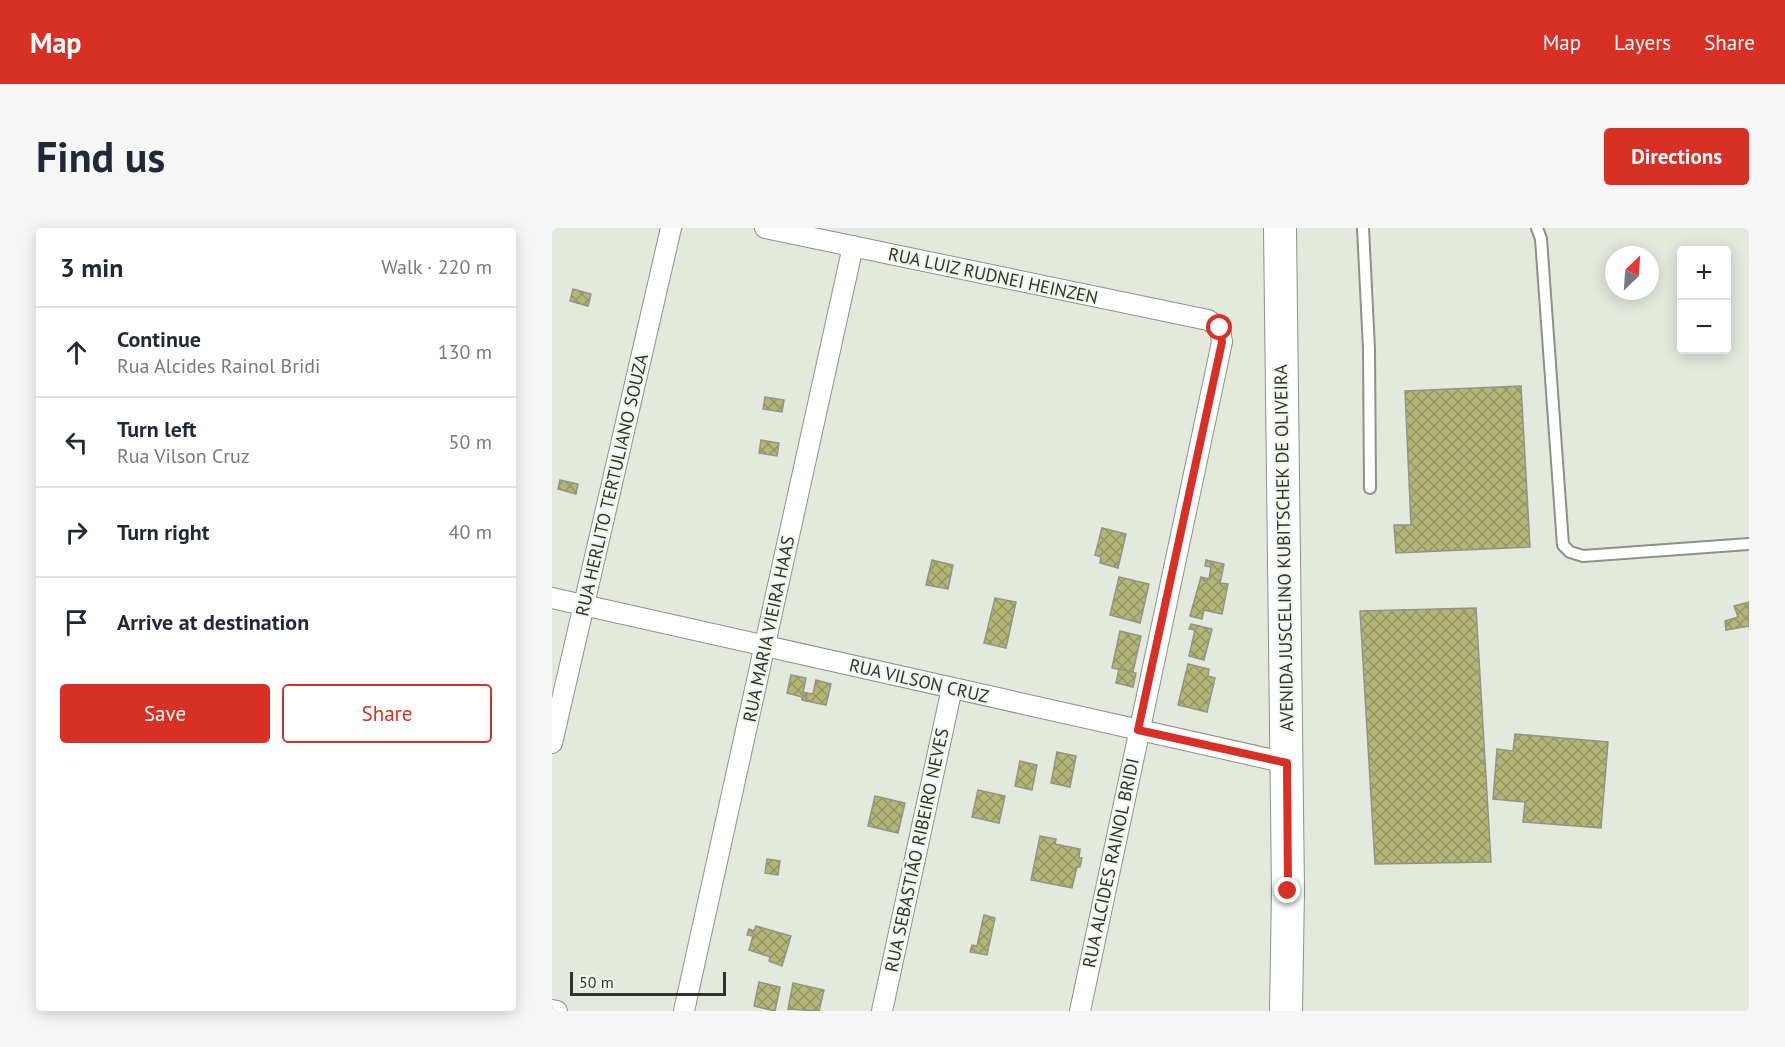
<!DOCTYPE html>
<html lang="en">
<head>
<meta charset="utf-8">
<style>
  body { margin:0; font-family:"PT Sans",sans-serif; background:#f6f6f7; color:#1f2937 }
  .controls { position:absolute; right:18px; top:18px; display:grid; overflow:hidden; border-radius:6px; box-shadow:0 3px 15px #0003 }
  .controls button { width:54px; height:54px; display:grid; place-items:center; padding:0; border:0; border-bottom:2px solid #e0e1e3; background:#fff; color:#1f2937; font:30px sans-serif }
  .compass { position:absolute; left:1053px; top:18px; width:54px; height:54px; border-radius:50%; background:#fff; box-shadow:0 3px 15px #0003; rotate:25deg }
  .scale { position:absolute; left:18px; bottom:15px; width:156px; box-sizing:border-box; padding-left:6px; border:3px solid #31332f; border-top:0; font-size:16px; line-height:21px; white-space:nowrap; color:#31332f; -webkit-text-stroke:4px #f1f7ec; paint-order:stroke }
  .stop { position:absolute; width:18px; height:18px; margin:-14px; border:4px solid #d93025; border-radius:50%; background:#fff }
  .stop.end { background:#d93025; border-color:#fff; box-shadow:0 2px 6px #0008 }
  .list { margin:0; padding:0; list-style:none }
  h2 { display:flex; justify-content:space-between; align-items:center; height:78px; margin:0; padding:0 24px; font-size:26px }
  h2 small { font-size:20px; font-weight:400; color:#747a83 }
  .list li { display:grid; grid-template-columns:39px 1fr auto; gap:18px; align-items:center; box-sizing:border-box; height:90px; padding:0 24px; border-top:2px solid #e0e1e3 }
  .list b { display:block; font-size:22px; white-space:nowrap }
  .list p { margin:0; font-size:20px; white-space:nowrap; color:#747a83 }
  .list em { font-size:20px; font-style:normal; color:#747a83 }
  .actions { display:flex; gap:12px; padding:18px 24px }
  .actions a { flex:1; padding:14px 0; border:2px solid #d93025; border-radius:6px; text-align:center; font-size:21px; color:#d93025 }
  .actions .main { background:#d93025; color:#fff }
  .icon { flex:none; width:33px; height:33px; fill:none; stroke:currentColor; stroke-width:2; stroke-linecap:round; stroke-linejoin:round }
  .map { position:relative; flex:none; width:1197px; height:783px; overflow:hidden; border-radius:6px }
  header { display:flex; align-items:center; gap:36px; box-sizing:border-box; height:84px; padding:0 30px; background:#d93025; color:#fff }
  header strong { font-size:28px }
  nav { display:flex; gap:33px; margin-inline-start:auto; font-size:21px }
  .intro { display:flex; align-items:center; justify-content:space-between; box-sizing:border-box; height:144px; padding:0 36px }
  h1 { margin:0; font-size:42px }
  .button { padding:15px 27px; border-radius:6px; background:#d93025; color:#fff; font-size:21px; font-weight:700 }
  main { display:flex; gap:36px; padding:0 36px }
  aside { flex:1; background:#fff; border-radius:6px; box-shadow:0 3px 15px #0003 }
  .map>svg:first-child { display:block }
  .building { fill:url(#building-cross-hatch); stroke:#939489; stroke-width:1.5 }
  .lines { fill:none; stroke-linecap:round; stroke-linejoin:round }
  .lane-casing { stroke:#8c9288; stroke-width:14 }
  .street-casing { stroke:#8c9288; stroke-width:22 }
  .primary-casing { stroke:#8c9288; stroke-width:34 }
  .lane { stroke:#fff; stroke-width:10 }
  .street { stroke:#fff; stroke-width:20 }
  .primary { stroke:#fff; stroke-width:32 }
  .route { stroke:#d93025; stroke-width:8 }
  .labels { text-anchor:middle; stroke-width:4.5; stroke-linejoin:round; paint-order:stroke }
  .street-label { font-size:18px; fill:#31332f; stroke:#f1f7ec }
</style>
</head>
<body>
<header>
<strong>Map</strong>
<nav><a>Map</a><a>Layers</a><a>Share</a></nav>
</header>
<div class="intro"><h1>Find us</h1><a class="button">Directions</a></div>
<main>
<aside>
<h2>3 min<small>Walk · 220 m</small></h2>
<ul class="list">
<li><svg class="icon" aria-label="ahead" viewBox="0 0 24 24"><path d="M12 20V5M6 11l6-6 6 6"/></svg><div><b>Continue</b><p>Rua Alcides Rainol Bridi</p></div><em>130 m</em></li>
<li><svg class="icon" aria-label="left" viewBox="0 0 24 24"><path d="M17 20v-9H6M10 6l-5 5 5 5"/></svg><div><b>Turn left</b><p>Rua Vilson Cruz</p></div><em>50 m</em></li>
<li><svg class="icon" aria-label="right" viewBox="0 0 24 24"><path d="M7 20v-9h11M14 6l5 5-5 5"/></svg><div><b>Turn right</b></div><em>40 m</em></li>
<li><svg class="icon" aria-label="arrive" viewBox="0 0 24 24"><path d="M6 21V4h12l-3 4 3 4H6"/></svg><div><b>Arrive at destination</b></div></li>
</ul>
<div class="actions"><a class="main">Save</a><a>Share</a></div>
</aside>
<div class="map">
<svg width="1197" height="783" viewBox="0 0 1197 783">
  <defs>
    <pattern id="building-cross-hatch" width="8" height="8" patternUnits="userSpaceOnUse" patternTransform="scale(1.5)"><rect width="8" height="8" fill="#b4b677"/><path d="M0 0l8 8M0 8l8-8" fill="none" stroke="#939562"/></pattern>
  </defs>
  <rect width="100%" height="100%" fill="#e4e9de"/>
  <g class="building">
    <path d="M21,61L39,66L36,78L18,73Z"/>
    <path d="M969,158L978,319L844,325L842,297H859L853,163Z"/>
    <path d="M213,169L232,172L230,184L211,181Z"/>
    <path d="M209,212L227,215L225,228L207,225Z"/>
    <path d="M8,252L26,256L24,266L6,261Z"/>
    <path d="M550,300L574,306L566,340L548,335L549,329L543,327Z"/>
    <path d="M380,332L401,337L396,361L374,357Z"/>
    <path d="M654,332L672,336L668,355L676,356L670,386L652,382L650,391L638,388L649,349L657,351L659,339L653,338Z"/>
    <path d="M567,349L597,356L588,395L558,387Z"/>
    <path d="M443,370L464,374L454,420L432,415Z"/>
    <path d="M1197,374V398L1174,402L1173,393L1186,389L1182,378Z"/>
    <path d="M924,380L939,634L823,636L808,383Z"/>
    <path d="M639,396L660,401L652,432L637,428L643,402L637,401Z"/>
    <path d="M568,403L589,408L581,444L560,440Z"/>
    <path d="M636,436L657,441L656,448L663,450L655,484L626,477Z"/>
    <path d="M567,441L584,445L581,459L564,455Z"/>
    <path d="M239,447L254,450L251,464L255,465L254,473L250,472V469L235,465Z"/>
    <path d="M264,452L279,456L274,477L254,473L255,465L261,466Z"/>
    <path d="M963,506L1056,514L1049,600L971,594L973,574L941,571L945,521L961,523Z"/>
    <path d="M505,524L524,528L518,559L499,555Z"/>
    <path d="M468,533L485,537L480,562L463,558Z"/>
    <path d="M426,562L453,568L447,595L420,589Z"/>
    <path d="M323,568L353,575L346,605L316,598Z"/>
    <path d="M488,608L504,611L503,616L528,621L527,630H530L528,639H525L520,660L479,652Z"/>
    <path d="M215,631L228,633L226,647L213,645Z"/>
    <path d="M432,687L443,690L435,727L418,724L420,717L425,718Z"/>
    <path d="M204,698L239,708L230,738L217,733L218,729L197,722L201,708L195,707L197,701L202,703Z"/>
    <path d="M207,754L228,759L223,783L202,778Z"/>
    <path d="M241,755L272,762L267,783L236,781Z"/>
  </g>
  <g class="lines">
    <g class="lane-casing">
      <g id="lane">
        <path d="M811,0L817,121L818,260"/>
        <path d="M985,0L989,11L1011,317L1018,324L1031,328L1197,316"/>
      </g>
    </g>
    <g class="street-casing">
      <g id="street">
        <path d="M213,0L656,92L668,100L670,114L528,783"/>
        <path d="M0,370L735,535"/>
        <path d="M0,515L119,0"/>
        <path d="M0,782L5,783"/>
        <path d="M132,783L301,18"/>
        <path d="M330,783L400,460"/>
      </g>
    </g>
    <g class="primary-casing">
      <path id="primary" d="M728,0L736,663L734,783"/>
    </g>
    <use href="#lane" class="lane"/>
    <use href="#street" class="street"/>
    <use href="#primary" class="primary"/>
  </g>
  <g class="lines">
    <path class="route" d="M668,100L670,114L586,502L735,535L736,663"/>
  </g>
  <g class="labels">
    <g class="street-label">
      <text transform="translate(441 48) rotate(12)" y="6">RUA LUIZ RUDNEI HEINZEN</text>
      <text transform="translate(60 257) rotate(-77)" y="6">RUA HERLITO TERTULIANO SOUZA</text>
      <text transform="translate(732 320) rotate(-91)" y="6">AVENIDA JUSCELINO KUBITSCHEK DE OLIVEIRA</text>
      <text transform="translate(217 401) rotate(-78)" y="6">RUA MARIA VIEIRA HAAS</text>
      <text transform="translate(367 453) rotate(13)" y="6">RUA VILSON CRUZ</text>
      <text transform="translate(365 622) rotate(-78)" y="6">RUA SEBASTIÃO RIBEIRO NEVES</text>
      <text transform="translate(559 635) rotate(-78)" y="6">RUA ALCIDES RAINOL BRIDI</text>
    </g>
  </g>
</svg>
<div class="controls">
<button>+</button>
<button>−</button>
</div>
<svg class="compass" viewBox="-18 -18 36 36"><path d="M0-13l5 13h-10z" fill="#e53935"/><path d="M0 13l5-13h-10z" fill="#747a83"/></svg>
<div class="scale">50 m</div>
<div class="stop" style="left:668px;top:100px"></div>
<div class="stop end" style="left:736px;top:663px"></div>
</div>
</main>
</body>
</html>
